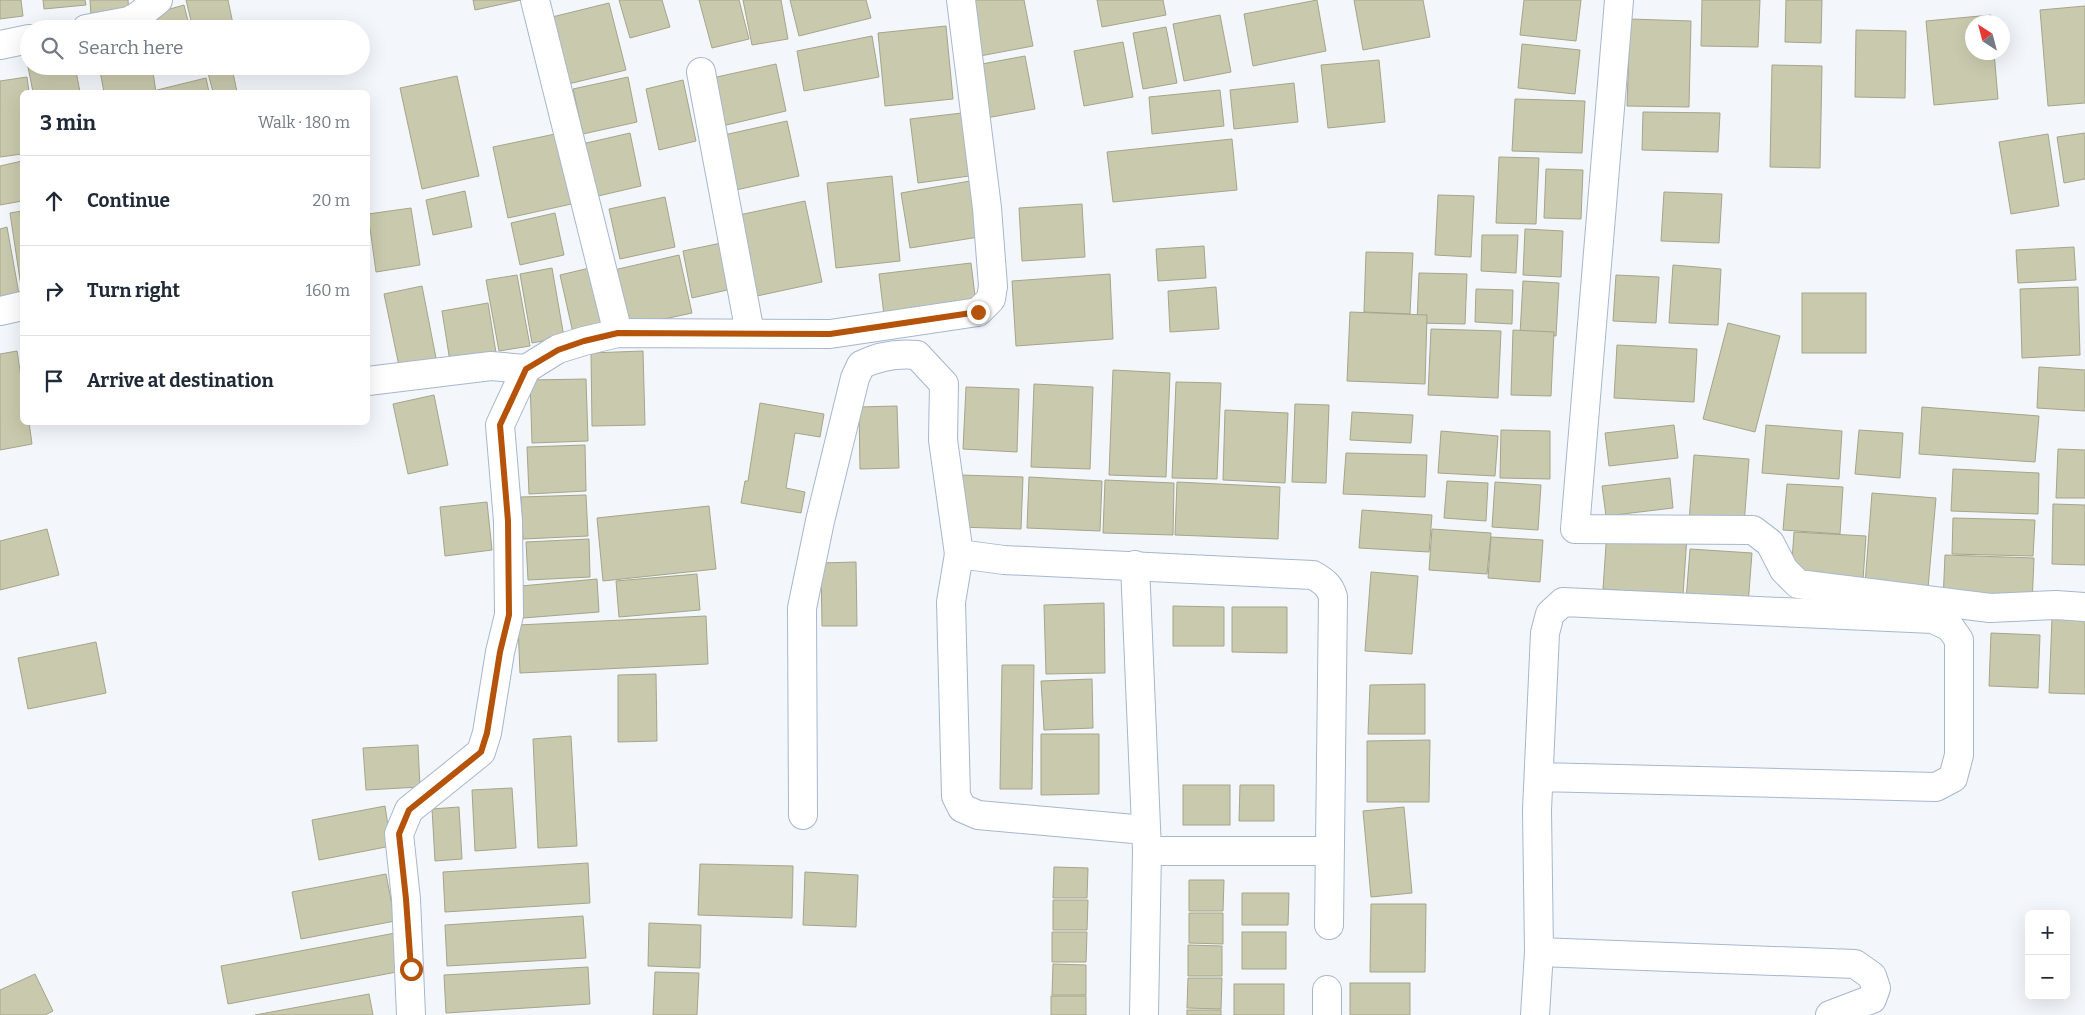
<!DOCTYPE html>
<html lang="en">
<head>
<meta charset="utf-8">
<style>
  body { margin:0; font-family:Bitter,serif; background:#f6f6f7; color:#1f2937 }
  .controls { position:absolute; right:15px; bottom:15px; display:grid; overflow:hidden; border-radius:8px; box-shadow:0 5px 20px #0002 }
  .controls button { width:45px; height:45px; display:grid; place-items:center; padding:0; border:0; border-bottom:1px solid #e0e1e3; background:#fff; color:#1f2937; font:25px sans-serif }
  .compass { position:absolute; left:1965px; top:15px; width:45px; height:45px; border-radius:50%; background:#fff; box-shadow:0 5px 20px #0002; rotate:324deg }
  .stop { position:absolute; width:15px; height:15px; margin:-11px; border:4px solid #b45309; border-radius:50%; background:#fff }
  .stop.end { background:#b45309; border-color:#fff; box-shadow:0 1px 5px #0008 }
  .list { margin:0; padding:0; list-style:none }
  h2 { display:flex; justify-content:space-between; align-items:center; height:65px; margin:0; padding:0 20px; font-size:21px }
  h2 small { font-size:16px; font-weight:400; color:#747a83 }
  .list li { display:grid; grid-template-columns:32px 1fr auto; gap:15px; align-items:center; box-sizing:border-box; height:90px; padding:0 20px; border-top:1px solid #e0e1e3 }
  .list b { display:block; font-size:19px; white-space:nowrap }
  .list em { font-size:16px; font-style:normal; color:#747a83 }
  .icon { flex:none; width:28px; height:28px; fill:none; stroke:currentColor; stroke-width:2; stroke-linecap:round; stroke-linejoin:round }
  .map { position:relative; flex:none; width:2085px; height:1015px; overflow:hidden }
  .search { position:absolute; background:#fff; box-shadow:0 5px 20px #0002; left:20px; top:20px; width:350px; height:55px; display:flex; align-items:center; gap:12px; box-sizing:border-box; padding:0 18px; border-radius:28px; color:#747a83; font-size:19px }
  .panel { position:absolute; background:#fff; box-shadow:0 5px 20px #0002; left:20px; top:90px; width:350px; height:335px; border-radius:8px }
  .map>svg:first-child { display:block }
  .building { fill:#c9c9ad; stroke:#a5a58a }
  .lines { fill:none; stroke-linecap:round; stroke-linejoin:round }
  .minor-casing { stroke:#a7b7ce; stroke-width:30 }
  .minor { stroke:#fff; stroke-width:28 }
  .route { stroke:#b45309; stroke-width:6 }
</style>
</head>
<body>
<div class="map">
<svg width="2085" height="1015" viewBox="0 0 2085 1015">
  <rect width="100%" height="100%" fill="#f3f6fb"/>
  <g class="building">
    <path d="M0,0H21L23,16L0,19Z"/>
    <path d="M43,0H85L86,5L44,9Z"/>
    <path d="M90,0H128L129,13L91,16Z"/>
    <path d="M186,0H228L234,29H193Z"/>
    <path d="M473,0H521L475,10Z"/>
    <path d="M619,0H662L670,27L630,38Z"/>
    <path d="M699,0H739L749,39L712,48Z"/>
    <path d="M743,0H781L788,39L752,45Z"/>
    <path d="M790,0H866L871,18L799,36Z"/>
    <path d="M969,0H1024L1033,46L980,56Z"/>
    <path d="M1097,0H1163L1166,15L1102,27Z"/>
    <path d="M1317,0L1326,51L1253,66L1244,14Z"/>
    <path d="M1354,0H1423L1430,37L1363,50Z"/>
    <path d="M1524,0H1581L1576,41L1520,35Z"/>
    <path d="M1702,0H1760L1758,47L1701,46Z"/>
    <path d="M1786,0H1822L1821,43L1785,42Z"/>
    <path d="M609,3L626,70L560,86L544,19Z"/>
    <path d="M184,5L190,29H153L149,15Z"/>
    <path d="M2085,6V103L2048,106L2040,10Z"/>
    <path d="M1220,15L1231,72L1184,81L1173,24Z"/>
    <path d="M1991,15L1992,22H1972V52H1994L1998,99L1934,105L1926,21Z"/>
    <path d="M1630,19L1691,21L1689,107L1627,106Z"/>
    <path d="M946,26L953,99L885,106L878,33Z"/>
    <path d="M1166,27L1177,83L1143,89L1133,33Z"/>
    <path d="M1856,30L1906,31L1905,98L1855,97Z"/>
    <path d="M872,36L879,77L804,91L797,51Z"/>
    <path d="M1123,42L1133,97L1084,106L1074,51Z"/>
    <path d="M1522,44L1580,50L1575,94L1518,88Z"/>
    <path d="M1025,56L1035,109L981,119L971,66Z"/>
    <path d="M1379,60L1385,122L1328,128L1321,65Z"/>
    <path d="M27,62H29V66H75L80,92H33Z"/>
    <path d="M776,64L786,111L722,126L712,78Z"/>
    <path d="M1772,65L1822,66L1820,168L1770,167Z"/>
    <path d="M99,66H152L156,92H104Z"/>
    <path d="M232,68L237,92H213L208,73Z"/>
    <path d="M457,76L479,176L422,189L400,88Z"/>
    <path d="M27,77L29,92H22V154L0,157V81Z"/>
    <path d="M628,77L637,122L583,134L573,89Z"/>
    <path d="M206,78L209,92H158L157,90Z"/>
    <path d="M683,80L696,141L659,150L646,89Z"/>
    <path d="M1294,83L1298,122L1234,129L1230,90Z"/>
    <path d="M1220,90L1224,126L1152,134L1149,97Z"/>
    <path d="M1515,99L1585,101L1582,153L1512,151Z"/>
    <path d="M1643,112L1720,113L1718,152L1642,150Z"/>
    <path d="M962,113L969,176L918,183L910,119Z"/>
    <path d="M787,121L799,176L736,190L724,135Z"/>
    <path d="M560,133L576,203L508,218L493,147Z"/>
    <path d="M630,133L641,186L594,197L582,144Z"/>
    <path d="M2085,133V179L2064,183L2057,137Z"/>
    <path d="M2048,134L2059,206L2011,214L1999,142Z"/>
    <path d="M1232,139L1237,190L1113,202L1107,152Z"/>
    <path d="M1499,157L1539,158L1536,224L1496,223Z"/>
    <path d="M22,161V201L0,205V166Z"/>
    <path d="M1546,169L1583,170L1581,219L1544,218Z"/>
    <path d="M892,176L900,261L836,268L827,183Z"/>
    <path d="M970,181L979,237L910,248L901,193Z"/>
    <path d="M465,191L472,227L433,235L426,200Z"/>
    <path d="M1664,192L1722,194L1719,243L1661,241Z"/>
    <path d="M1438,195L1474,196L1471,257L1435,255Z"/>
    <path d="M665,197L675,247L620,259L609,209Z"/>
    <path d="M805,201L822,282L757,296L739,215Z"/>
    <path d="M1082,204L1085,257L1022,261L1019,208Z"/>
    <path d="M411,208L420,265L376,272L368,214Z"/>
    <path d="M22,211V293L10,213Z"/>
    <path d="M555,213L564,255L520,265L511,223Z"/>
    <path d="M7,227L19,294L0,298V229Z"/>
    <path d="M1525,229L1563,231L1561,277L1523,275Z"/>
    <path d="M1482,235H1518L1516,273L1481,271Z"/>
    <path d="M726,242L736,288L692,298L683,251Z"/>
    <path d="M1204,246L1206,278L1158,281L1156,249Z"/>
    <path d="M2074,247L2076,280L2018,283L2016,250Z"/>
    <path d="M1366,252L1413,253L1410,314L1364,312Z"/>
    <path d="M679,255L692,313L627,327L614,270Z"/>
    <path d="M971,263L976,304L884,315L879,274Z"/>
    <path d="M1673,265L1721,269L1718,325L1669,323Z"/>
    <path d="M598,266L610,325L573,333L560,275Z"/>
    <path d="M552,268L564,337L532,343L520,274Z"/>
    <path d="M1419,273L1467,274L1465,324L1417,323Z"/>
    <path d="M1110,274L1113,339L1016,346L1012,281Z"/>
    <path d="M517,275L530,346L499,351L486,280Z"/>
    <path d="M1616,275L1659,277L1656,323L1613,321Z"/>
    <path d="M1523,281L1559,283L1556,336L1520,334Z"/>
    <path d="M422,286L436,358L399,366L384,294Z"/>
    <path d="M1216,287L1219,329L1170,332L1168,291Z"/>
    <path d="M2078,287L2080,355L2022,358L2020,289Z"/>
    <path d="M1476,289L1513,290L1512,324L1475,322Z"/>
    <rect x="1802" y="293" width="64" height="60"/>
    <path d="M488,303L497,359L451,368L442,311Z"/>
    <path d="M1350,312L1427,315L1425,384L1347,381Z"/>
    <path d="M1728,323L1780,336L1755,432L1703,419Z"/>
    <path d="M1431,329L1501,331L1498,398L1428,395Z"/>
    <path d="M1513,330L1554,332L1551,396L1511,395Z"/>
    <path d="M1617,345L1697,349L1694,402L1614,398Z"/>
    <path d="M17,351L22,383V422H29L32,444L0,450V354Z"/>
    <path d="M643,351L645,425L592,426L591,353Z"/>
    <path d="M2039,367L2085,370V411L2037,408Z"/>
    <path d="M1113,370L1170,373L1166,477L1109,475Z"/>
    <path d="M586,379L588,441L532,443L530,380Z"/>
    <path d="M1176,382L1221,383L1217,479L1172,478Z"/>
    <path d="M1034,384L1093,387L1090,469L1031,467Z"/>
    <path d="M966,387L1019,389L1017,452L963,449Z"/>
    <path d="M434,395L448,465L408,474L393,404Z"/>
    <path d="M760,403L824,414L820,437L795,433L786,488L805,492L801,513L741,503L745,481H748Z"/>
    <path d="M1295,404L1329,405L1326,483L1292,482Z"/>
    <path d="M897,406L899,468L860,469L859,407Z"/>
    <path d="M1922,407L2039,416L2035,462L1919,454Z"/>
    <path d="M1225,410L1288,413L1285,483L1223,480Z"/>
    <path d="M1352,412L1413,415L1411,443L1350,440Z"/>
    <path d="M1674,425L1678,458L1609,466L1605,433Z"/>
    <path d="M1766,425L1842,431L1839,479L1762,473Z"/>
    <path d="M1501,430L1550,431V479L1500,478Z"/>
    <path d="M1859,430L1903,433L1900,478L1855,474Z"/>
    <path d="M1441,431L1498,436L1495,476L1438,473Z"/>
    <path d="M585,445L586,491L529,494L527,447Z"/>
    <path d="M2058,449L2085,450V498H2056Z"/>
    <path d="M1346,453L1427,455L1425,497L1343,494Z"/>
    <path d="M1694,455L1749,459L1744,525L1689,522Z"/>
    <path d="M1953,469L2039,473L2038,514L1951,511Z"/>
    <path d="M961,475L1023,477L1021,529L958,527Z"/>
    <path d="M1029,477L1102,481L1100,531L1027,528Z"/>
    <path d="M1670,478L1673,508L1606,516L1602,486Z"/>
    <path d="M1105,480L1174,483L1173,535L1103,533Z"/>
    <path d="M1447,481L1488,483L1486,521L1444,518Z"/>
    <path d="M1177,482L1280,487L1278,539L1175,535Z"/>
    <path d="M1495,482L1541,485L1538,530L1492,527Z"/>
    <path d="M1787,484L1843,487L1840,534L1783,530Z"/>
    <path d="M1872,493L1936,498L1928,588L1865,584Z"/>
    <path d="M586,495L588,536L523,539L521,497Z"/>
    <path d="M487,502L492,550L445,556L440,507Z"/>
    <path d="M2053,504L2085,505V565L2052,564Z"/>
    <path d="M709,506L716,569L603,581L597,518Z"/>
    <path d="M1362,510L1432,515L1429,552L1359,548Z"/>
    <path d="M1953,518L2035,520L2033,556L1952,554Z"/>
    <path d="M47,529L59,575L0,590V541Z"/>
    <path d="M1432,529L1491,533L1487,574L1429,570Z"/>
    <path d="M1607,530L1687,536L1683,595L1603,589Z"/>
    <path d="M1794,532L1866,536L1863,580L1791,575Z"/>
    <path d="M1491,537L1543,540L1540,582L1488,578Z"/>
    <path d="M589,539L590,577L528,580L526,542Z"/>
    <path d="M1690,549L1752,553L1748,605L1686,600Z"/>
    <path d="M1945,555L2034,558L2032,605L1943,601Z"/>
    <path d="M856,562L857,626H822L821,563Z"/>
    <path d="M1371,572L1418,576L1412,654L1365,651Z"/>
    <path d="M697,574L700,610L619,617L616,581Z"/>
    <path d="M597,579L599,612L523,618L521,586Z"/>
    <path d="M1104,603L1105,673L1046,674L1044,605Z"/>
    <path d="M1173,606L1224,607V646H1173Z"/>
    <path d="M1232,607H1287V653L1232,652Z"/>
    <path d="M706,616L708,664L520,673L518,625Z"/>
    <path d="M2052,618L2085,619V694L2049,693Z"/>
    <path d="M1991,633L2040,635L2038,688L1989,686Z"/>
    <path d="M96,642L106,693L28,709L18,658Z"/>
    <path d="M1002,665H1034L1032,789H1000Z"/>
    <path d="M656,674L657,741L618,742V675Z"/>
    <path d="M1092,679L1093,728L1044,730L1041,681Z"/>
    <path d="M1425,684V734H1368L1370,685Z"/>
    <path d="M1041,734H1099V794L1041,795Z"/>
    <path d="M571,736L577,846L538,848L533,739Z"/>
    <path d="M1430,740L1429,802H1367V741Z"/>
    <path d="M418,745L420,787L366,790L363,748Z"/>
    <rect x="1183" y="785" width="47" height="40"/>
    <path d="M1240,785H1274V821H1239Z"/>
    <path d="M512,788L516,848L475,851L472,790Z"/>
    <path d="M385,806L391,846L319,860L312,820Z"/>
    <path d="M459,807L462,859L435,861L432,809Z"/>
    <path d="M1404,807L1412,893L1371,897L1363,811Z"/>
    <path d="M588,863L590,903L445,912L443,872Z"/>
    <path d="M700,864L793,866L792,918L698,915Z"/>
    <path d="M1054,867L1088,868L1087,898H1053Z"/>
    <path d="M805,872L858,875L856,927L803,925Z"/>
    <path d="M386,874L395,921L301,939L292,892Z"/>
    <path d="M1189,880H1224L1223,911H1189Z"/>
    <path d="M1242,893H1289L1288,925H1242Z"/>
    <path d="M1053,900H1088L1087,930H1053Z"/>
    <path d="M1371,904H1426L1425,972H1370Z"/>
    <path d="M1189,913H1223V944L1189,943Z"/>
    <path d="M583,916L586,958L447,966L445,925Z"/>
    <path d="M649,923L701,925L700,968L648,966Z"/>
    <path d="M1052,932H1087L1086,962H1052Z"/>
    <rect x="1242" y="932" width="44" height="37"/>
    <path d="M395,933L402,971L228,1004L221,966Z"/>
    <path d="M1188,945L1222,946V976H1188Z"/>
    <path d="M1053,964L1086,965V995H1052Z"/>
    <path d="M588,967L590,1004L446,1013L444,975Z"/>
    <path d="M655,972L699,973L697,1015H653Z"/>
    <path d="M35,974L53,1011L45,1015H0V990Z"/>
    <path d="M1188,978H1222L1221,1009L1187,1008Z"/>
    <rect x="1350" y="983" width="60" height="32"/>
    <rect x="1234" y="984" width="50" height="31"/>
    <path d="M369,994L373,1015H255Z"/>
    <rect x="1051" y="996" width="35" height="19"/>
    <rect x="1187" y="1010" width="34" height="5"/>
  </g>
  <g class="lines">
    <g class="minor-casing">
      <g id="minor">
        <path d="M535,0L618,333"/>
        <path d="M1619,0L1575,529L1753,530L1770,543L1784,570L1798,584L1990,608L2056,605L2085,607"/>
        <path d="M86,29L129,21L138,16L158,0"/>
        <path d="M0,45L29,39"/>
        <path d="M701,72L750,333"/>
        <path d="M0,311L22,306"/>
        <path d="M368,381L491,366L526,369"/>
        <path d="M1135,565L1147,851L1144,1015"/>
        <path d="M803,815L802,608L820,521L855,378L861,365C879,356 897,353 917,355L944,384L943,440L959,554"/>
        <path d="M1145,830L978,815L962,808L956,796L951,602L959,554L1004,560L1313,575C1323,581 1330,585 1333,597L1329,925"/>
        <path d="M1147,851H1329"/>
        <path d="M1539,952L1855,964L1872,976L1876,988L1872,999L1830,1015"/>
        <path d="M1327,990V1015"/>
        <path d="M411,1015L406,899L399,834L409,810L481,752L487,733L500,652L509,615L508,521L500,425L526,369L558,349L584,341L618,333L830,334L978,312L991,299L993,286L987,208L961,0"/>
        <path d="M1535,1015L1539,952L1537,810L1545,633L1550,614L1563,602L1933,619L1950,627L1959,640V755L1953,778L1936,787L1539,777"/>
      </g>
    </g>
    <use href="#minor" class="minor"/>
  </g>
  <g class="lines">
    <path class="route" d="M411,969L406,899L399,834L409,810L481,752L487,733L500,652L509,615L508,521L500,425L526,369L558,350L584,341L618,333L830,334L978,312"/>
  </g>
</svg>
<div class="controls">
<button>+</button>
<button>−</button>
</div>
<svg class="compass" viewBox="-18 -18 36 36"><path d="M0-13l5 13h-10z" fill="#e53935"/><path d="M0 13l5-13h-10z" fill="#747a83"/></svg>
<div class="stop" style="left:411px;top:969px"></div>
<div class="stop end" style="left:978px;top:312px"></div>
<div class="search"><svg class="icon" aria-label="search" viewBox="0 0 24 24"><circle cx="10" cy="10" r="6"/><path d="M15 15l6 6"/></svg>Search here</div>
<section class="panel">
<h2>3 min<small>Walk · 180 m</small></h2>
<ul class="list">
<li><svg class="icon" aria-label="ahead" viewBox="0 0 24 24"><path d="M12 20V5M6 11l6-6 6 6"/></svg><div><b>Continue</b></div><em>20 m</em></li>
<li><svg class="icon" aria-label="right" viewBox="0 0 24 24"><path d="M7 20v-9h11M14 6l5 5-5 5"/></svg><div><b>Turn right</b></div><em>160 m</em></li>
<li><svg class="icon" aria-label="arrive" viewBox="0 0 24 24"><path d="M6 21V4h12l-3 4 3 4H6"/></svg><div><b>Arrive at destination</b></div></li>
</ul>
</section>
</div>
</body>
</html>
